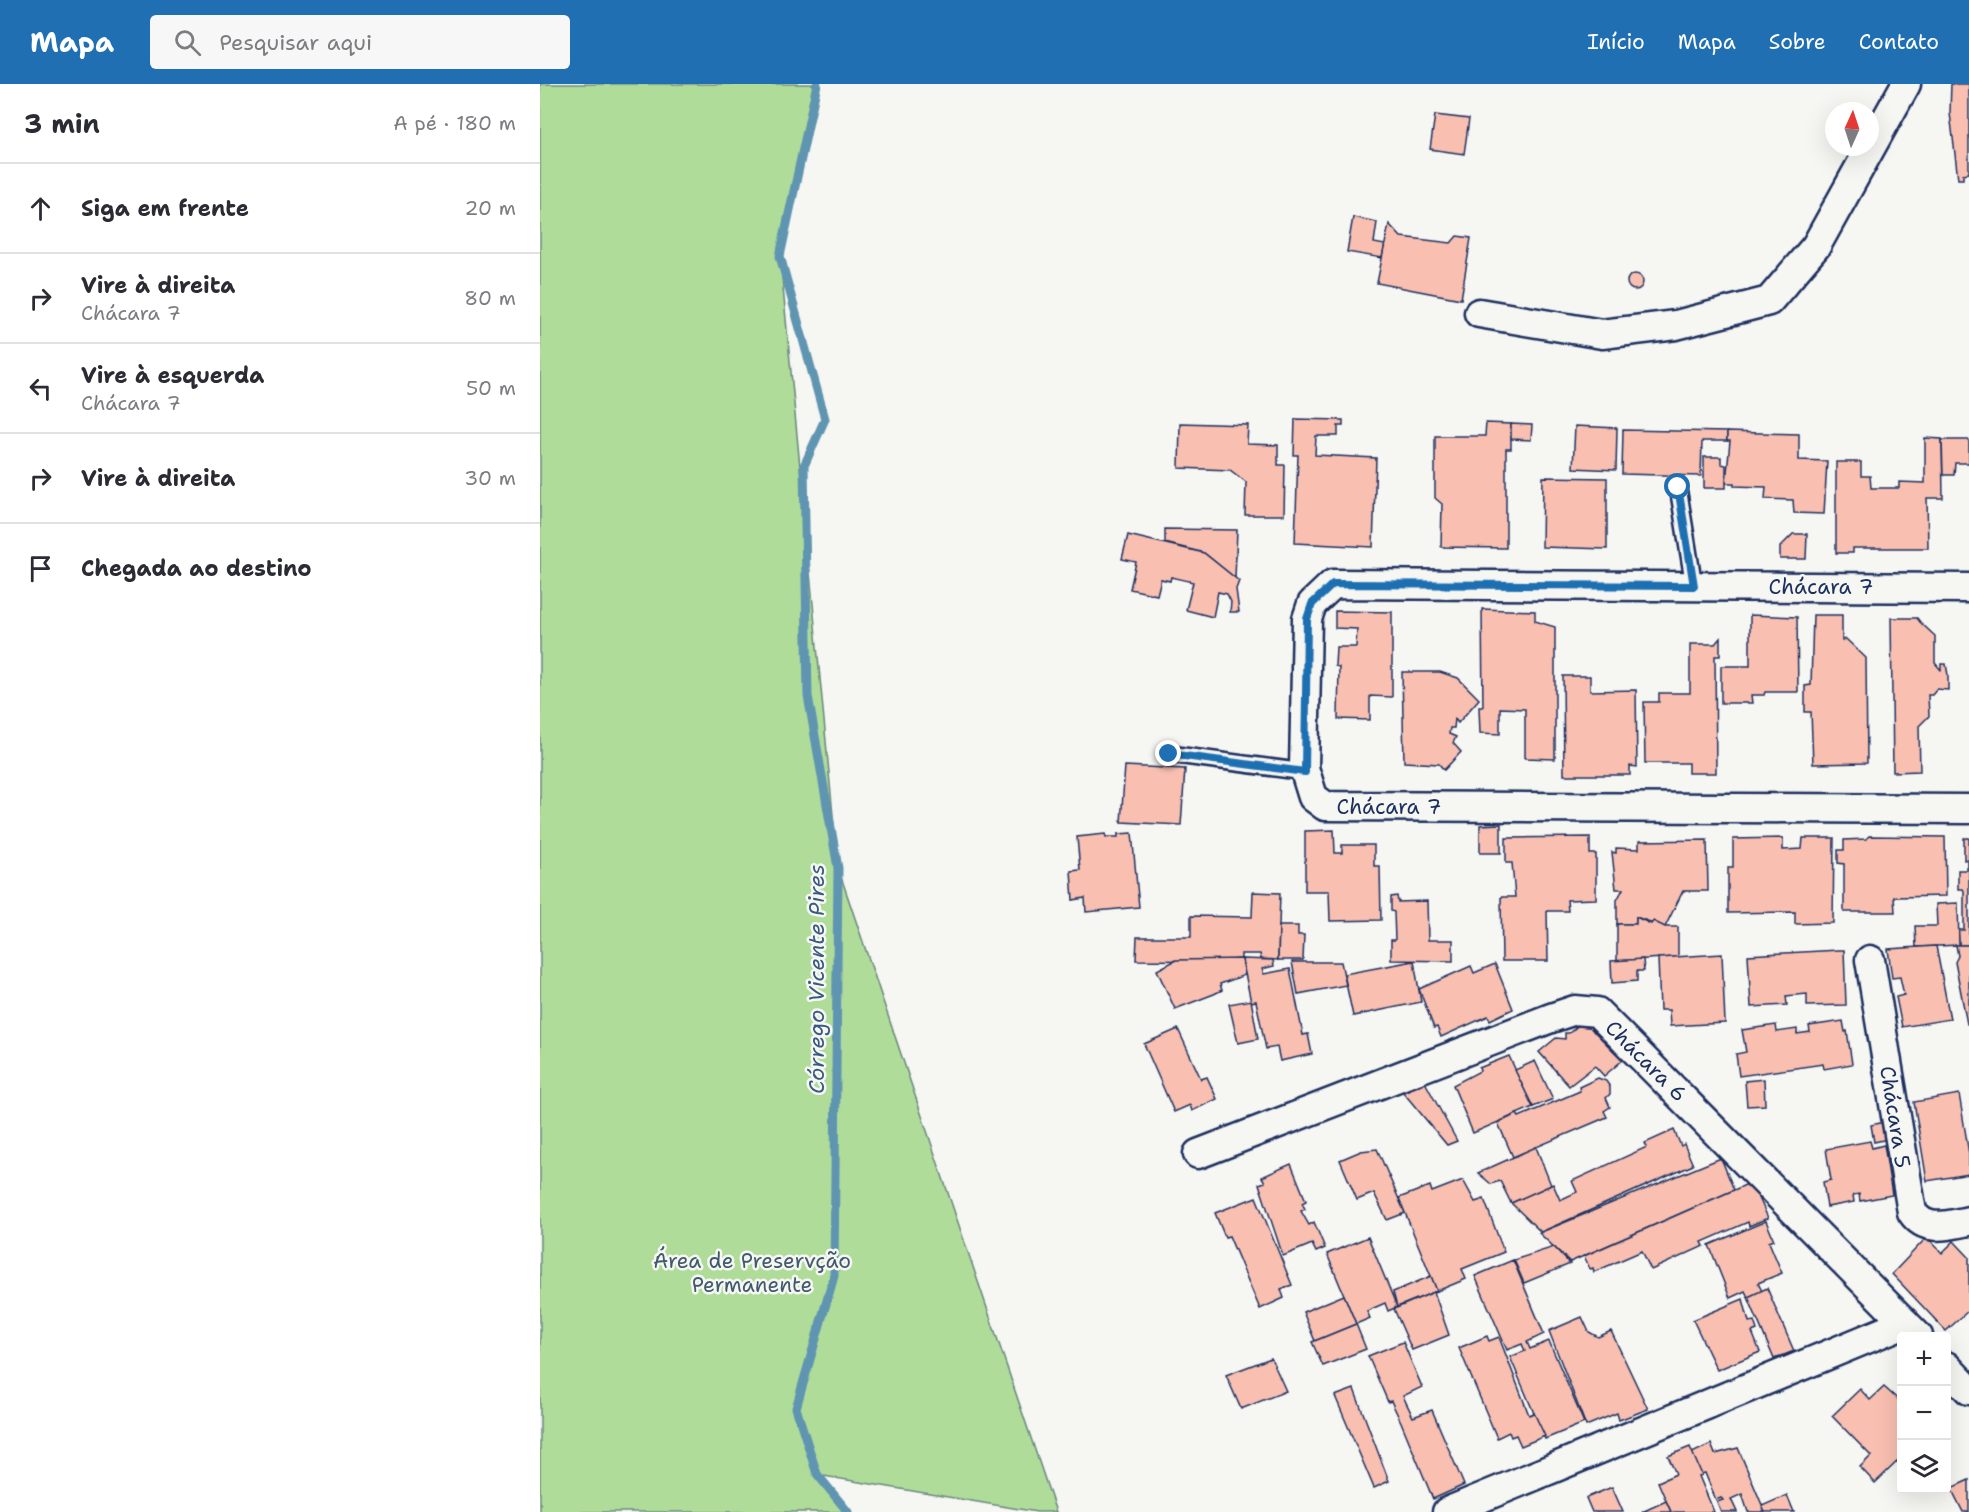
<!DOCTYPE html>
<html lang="pt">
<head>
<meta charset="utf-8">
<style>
  body { margin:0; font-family:"Shantell Sans",sans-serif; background:#f7f7f7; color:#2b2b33 }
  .controls { position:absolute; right:18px; bottom:18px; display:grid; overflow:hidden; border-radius:6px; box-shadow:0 6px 24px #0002 }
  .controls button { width:54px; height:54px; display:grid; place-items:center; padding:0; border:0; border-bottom:2px solid #e1e1e2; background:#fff; color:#2b2b33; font:30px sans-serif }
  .compass { position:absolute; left:1285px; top:18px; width:54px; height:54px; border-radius:50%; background:#fff; box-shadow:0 6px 24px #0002; rotate:3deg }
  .stop { position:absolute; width:18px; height:18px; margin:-14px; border:4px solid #1f6fb2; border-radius:50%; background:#fff }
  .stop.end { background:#1f6fb2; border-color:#fff; box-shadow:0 2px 6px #0008 }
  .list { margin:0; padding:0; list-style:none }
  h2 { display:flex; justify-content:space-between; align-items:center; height:78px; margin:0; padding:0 24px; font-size:26px }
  h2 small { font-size:20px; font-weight:400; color:#7c7c81 }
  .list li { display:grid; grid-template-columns:39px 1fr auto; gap:18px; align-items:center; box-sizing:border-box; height:90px; padding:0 24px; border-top:2px solid #e1e1e2 }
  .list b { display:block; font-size:22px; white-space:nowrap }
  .list p { margin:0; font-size:20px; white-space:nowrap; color:#7c7c81 }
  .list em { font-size:20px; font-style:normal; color:#7c7c81 }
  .icon { flex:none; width:33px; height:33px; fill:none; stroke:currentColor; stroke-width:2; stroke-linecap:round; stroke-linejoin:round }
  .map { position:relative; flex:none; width:1429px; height:1428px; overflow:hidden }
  header { display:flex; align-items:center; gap:36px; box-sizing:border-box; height:84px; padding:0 30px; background:#1f6fb2; color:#fff }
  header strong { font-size:28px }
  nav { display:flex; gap:33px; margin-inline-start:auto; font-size:21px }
  .search { width:420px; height:54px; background:#f7f7f7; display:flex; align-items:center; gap:15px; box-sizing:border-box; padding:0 21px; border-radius:6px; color:#7c7c81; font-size:22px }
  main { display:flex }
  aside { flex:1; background:#fff }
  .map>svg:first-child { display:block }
  .green { fill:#b0dc9a; stroke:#66867c; stroke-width:1.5 }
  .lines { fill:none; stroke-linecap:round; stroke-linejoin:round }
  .stream { stroke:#5e95b1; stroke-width:9 }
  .building { fill:#f9bfb0; stroke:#1b2f5e; stroke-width:1.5 }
  .service-casing { stroke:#1b2f5e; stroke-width:20 }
  .minor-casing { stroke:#1b2f5e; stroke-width:33 }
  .service { stroke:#f6f6f2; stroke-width:15 }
  .minor { stroke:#f6f6f2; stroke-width:28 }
  .route { stroke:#1f6fb2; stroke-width:8 }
  .labels { text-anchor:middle; stroke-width:5; stroke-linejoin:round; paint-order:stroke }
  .street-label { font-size:21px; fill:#1b2f5e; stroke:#f6f6f2 }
  .park-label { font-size:21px; fill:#405a6d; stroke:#f6f6f2 }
  .water-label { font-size:22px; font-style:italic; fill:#375a80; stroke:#f6f6f2 }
</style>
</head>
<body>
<header>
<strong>Mapa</strong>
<div class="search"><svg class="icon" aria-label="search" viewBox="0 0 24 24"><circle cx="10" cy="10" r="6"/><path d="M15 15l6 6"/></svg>Pesquisar aqui</div>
<nav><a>Início</a><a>Mapa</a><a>Sobre</a><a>Contato</a></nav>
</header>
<main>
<aside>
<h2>3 min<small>A pé · 180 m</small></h2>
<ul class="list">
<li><svg class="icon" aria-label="ahead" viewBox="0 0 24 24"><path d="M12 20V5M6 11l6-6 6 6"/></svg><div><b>Siga em frente</b></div><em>20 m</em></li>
<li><svg class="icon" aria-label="right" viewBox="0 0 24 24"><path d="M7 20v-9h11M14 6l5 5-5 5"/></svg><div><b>Vire à direita</b><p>Chácara 7</p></div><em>80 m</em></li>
<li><svg class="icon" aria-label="left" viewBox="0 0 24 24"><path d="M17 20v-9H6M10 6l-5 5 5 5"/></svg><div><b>Vire à esquerda</b><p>Chácara 7</p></div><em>50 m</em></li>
<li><svg class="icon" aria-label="right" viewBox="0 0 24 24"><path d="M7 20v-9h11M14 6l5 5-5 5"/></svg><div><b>Vire à direita</b></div><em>30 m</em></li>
<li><svg class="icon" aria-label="arrive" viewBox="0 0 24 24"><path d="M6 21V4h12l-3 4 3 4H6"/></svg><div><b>Chegada ao destino</b></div></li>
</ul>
</aside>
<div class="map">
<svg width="1429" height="1428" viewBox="0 0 1429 1428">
  <rect width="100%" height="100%" fill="#f6f6f2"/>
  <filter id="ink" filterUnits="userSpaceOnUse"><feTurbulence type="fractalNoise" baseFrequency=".0167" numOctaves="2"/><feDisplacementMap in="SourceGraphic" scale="12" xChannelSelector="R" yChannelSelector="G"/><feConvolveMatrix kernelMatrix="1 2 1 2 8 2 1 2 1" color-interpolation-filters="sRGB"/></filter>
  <g filter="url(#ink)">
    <path class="green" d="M0,0H277L240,172L298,784L516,1428H497L278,1391L306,1428H0Z"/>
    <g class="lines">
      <path class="stream" d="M277,0L240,172L285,335L264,382L268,612L298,784L294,1192L256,1324L277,1390L308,1428"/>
    </g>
    <g class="building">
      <path d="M1411,0H1429V89L1423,90V95H1418L1410,29Z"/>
      <path d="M895,31L929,35L924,70L890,65Z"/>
      <path d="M813,133L837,138L834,159L845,161L842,174L807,168Z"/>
      <path d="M849,140L861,153L911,159L917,152L931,154L921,215L837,199Z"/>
      <circle cx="1095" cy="198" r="8"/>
      <path d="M755,335L803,336V342H798V352H776L775,371L836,374L833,463L755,459L758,371H754Z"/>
      <path d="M640,339L708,341L707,360L738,361V381H745L744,431H705L706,398L690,386L639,384Z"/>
      <path d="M946,339L971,340V365H966V464L901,463L902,420L895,414V352H945Z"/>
      <path d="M971,340L992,341L991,356L971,355Z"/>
      <path d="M1035,342L1077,344L1076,386L1033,384Z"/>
      <path d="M1083,346L1187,348V357H1162L1161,392L1082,390Z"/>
      <path d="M1187,348L1259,350V376L1287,377L1284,430L1254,429L1253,416L1225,415L1226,403L1194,402V399H1186L1190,357H1187Z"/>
      <path d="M1385,354L1402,355L1403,414H1387L1388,464H1313V469H1296V378H1321V392H1330L1331,404H1359V398L1385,399Z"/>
      <path d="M1402,356H1429V379H1415L1414,391H1403Z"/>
      <path d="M1164,373H1181V380L1186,381V404H1164Z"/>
      <path d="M1003,393L1067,394V465L1002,463Z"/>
      <path d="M625,445L697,446L695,494L664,469L625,459Z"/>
      <path d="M1253,450H1267L1266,475H1240V463Z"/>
      <path d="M588,451L664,469L699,497L696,505L699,528H690L691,518L687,510L678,508L673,533L646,526L653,498L631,493L630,497L621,495L617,511L590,505L596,478L582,475Z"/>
      <path d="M942,525L995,527V537L1015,543V675L985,674V625L960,624V650L940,649L939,623H943Z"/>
      <path d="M795,527L852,528V613L830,612V636L798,635L799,583L795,582L796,563H816L817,545L795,544Z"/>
      <path d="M1210,531L1257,533L1258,608H1225L1224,611H1211L1212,619H1181V582H1210Z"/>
      <path d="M1273,531H1302V556L1306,555L1326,574L1327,679L1273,680L1271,628H1265V602L1271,601Z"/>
      <path d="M1351,534H1377L1380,538L1395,552V579L1401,586V580H1406L1408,591V606L1397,605L1392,611H1388L1389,632L1379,642L1380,687L1353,688Z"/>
      <path d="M1180,554V572H1175L1176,689H1148V679H1105L1104,618H1119V609H1150V560H1175Z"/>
      <path d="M862,588H900L918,594L939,615L918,639L915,635L914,644H910L909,650L916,653L913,659L921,668L904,686L899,680L864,678Z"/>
      <path d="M1023,592H1050V607L1096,606L1097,683L1090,682V691H1024Z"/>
      <path d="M585,682L645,685L641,741L581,738Z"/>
      <path d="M961,740V769H940V741Z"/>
      <path d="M794,746L795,769H802V761H834V782H840L841,836L790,837L789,807H765V747Z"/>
      <path d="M592,749L599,823L546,828L545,814L533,816L531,787L540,786L537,753L565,750L566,753H578V750Z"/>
      <path d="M1329,752L1405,753L1406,812L1354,813L1355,828H1304V780L1298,779V766H1304V756L1326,755Z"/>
      <path d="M1050,753V770H1056V815L1027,816L1028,827H1007L1008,877H962L961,813H975L972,779H966V754Z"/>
      <path d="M1243,754V766L1262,765L1263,754H1294L1293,839L1255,840V828L1188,829V784H1193V755Z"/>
      <path d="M1424,754H1429V861H1419L1418,846H1424V807L1423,805H1418V786H1427V775L1424,776Z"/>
      <path d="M1167,756L1168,807H1143L1125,843L1096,833V840H1077V816L1083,805H1076L1072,768L1076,769V764L1099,765V757Z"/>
      <path d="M713,808L740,809L738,876L721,875L720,870H701V875L681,877L596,876L597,853H651V832L712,833Z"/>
      <path d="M857,812L858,818L887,817L888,856H913V877L851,876V856H855L854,828L851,827V813Z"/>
      <path d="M1418,819L1419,861L1376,863L1375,842H1397L1396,820Z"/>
      <path d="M1096,833L1111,840L1113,837L1125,843H1138V873L1077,877V840H1096Z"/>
      <path d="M739,842H758V851H764L763,876H738Z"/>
      <path d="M1416,861H1429V940H1427L1415,878L1418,872Z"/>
      <path d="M1396,862L1410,935L1362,943L1356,913L1364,911L1360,893L1352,894L1348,865Z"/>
      <path d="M1299,866H1304L1306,921L1267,922V910L1246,912L1247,921L1211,923L1208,871Z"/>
      <path d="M1182,870L1185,939L1130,942L1129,926H1120L1118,874Z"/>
      <path d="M702,875L705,891L680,900L682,906L674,910L635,925L617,886L636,876Z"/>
      <path d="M702,875L733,876L734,882L722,885L724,890L750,885L763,951L768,950L772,970L740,977L737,963L726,965L716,917L711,918Z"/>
      <path d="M1103,875L1104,887H1097V897L1072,899L1071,877Z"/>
      <path d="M874,877L881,918L813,932L804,890Z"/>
      <path d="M752,878H801L806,901L758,910Z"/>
      <path d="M955,880L973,925L950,936L948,932L901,953L897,943L894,944L879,905L931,882L934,889Z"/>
      <path d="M711,916L718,955L698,959L689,920Z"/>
      <path d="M1045,936L1054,948L1058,944L1084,975L1064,992L1055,982L1029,1002L999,968L1016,954L1025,955V949H1029Z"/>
      <path d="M1303,937L1305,948L1307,947L1312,980L1284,985L1283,980L1199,992L1196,970L1206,968L1202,946L1236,941L1237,948L1257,945V950L1270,948L1269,942Z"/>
      <path d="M638,945L661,995L667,993L677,1015L652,1027L650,1021L634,1028L604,960Z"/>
      <path d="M969,972L993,1023L933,1049L913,1001L940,987L939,984Z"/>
      <path d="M995,977L1013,1015L993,1023L975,986Z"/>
      <path d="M1058,994L1066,997L1070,1003V1010L1066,1014L1070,1023L1064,1027L1067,1033L973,1073L958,1039L977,1030L979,1033L1040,1007L1039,1003Z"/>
      <path d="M1224,995L1225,1021L1207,1022L1205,997Z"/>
      <path d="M885,998L917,1057L907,1061L863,1008Z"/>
      <path d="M1419,1010L1429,1070V1090L1387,1097L1374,1018Z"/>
      <path d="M1345,1038L1348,1055L1334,1058L1331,1041Z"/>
      <path d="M1134,1046L1141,1062L1144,1060L1153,1081L1001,1148L971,1119L1013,1100L1020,1116L1037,1108L1032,1097L1107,1063L1105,1059Z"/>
      <path d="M1330,1057L1332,1064L1344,1061L1352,1111L1320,1117L1319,1110L1313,1111L1314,1118L1287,1123L1283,1098L1291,1096L1286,1065Z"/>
      <path d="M996,1063L1011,1101L971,1119L960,1097L951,1100L938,1089Z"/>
      <path d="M837,1065L865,1129L847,1136L834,1109L817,1116L800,1076L821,1067Z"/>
      <path d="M1181,1074L1194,1106L1030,1178L999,1149Z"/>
      <path d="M751,1080L766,1117L762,1119L765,1125L761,1127L769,1141L774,1138L785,1164L776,1168L772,1160L743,1172L719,1100L725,1098L722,1093Z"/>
      <path d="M923,1096L935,1118L944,1115L964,1168L922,1185L926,1195L897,1207L859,1114L890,1102L892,1108Z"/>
      <path d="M1212,1098L1228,1134L1209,1142L1208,1138L1162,1158L1164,1162L1111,1186L1102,1167L1054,1188L1053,1184L1050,1185L1044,1172Z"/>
      <path d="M716,1113L752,1201L741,1205L744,1214L720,1225L689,1152L685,1153L675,1129Z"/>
      <path d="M1226,1137L1234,1156L1229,1158L1242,1189L1218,1199L1222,1207L1208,1213L1205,1207L1190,1214L1169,1161Z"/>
      <path d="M828,1153L857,1223L848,1227L845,1219L827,1227L830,1234L816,1240L787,1170Z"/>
      <path d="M1387,1153L1402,1169L1414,1157L1429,1173V1226L1406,1247L1352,1190Z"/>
      <path d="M1014,1163L1030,1180L984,1199L974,1176Z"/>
      <path d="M973,1176L1004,1250L987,1258L990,1265L1009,1257L1044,1339L1005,1355L970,1273L985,1267L982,1260L967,1266L935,1192Z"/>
      <path d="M891,1192L897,1207L857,1223L853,1208Z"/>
      <path d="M1227,1204L1254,1267L1234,1275L1208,1213Z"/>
      <path d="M894,1208L909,1251L872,1266L854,1225Z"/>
      <path d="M804,1211L816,1240L775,1257L763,1228Z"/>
      <path d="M1203,1215L1209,1238L1214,1237L1217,1246L1212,1248L1220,1268L1177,1286L1153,1236Z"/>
      <path d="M1042,1233L1049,1248L1058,1253L1071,1247L1108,1325L1079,1336L1077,1329L1046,1342L1009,1247Z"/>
      <path d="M816,1240L826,1265L783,1282L772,1258Z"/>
      <path d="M947,1252L949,1257L959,1253L989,1331L994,1329L1005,1352L981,1362L976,1351L971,1353L969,1348L957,1354L919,1264Z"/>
      <path d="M863,1258L882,1303L863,1312L873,1333L892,1326L924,1401L893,1415L861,1338L851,1317L848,1318L828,1272Z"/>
      <path d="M731,1274L746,1307L701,1325L686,1291Z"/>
      <path d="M1344,1303L1362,1319V1373L1335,1399L1320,1383L1331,1372L1292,1332L1320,1305L1330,1316Z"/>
      <path d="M814,1305L849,1397L834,1404L795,1312Z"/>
      <path d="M1171,1360L1175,1370L1198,1364L1225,1428H1208L1202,1410L1191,1415L1197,1428H1181L1177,1418L1183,1416L1181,1414L1176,1416L1165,1389L1161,1390L1152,1369Z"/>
      <path d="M1150,1363L1162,1391L1159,1392L1174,1428H1131L1118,1398L1136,1390L1128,1372Z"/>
      <path d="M1429,1396V1428H1423L1411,1404Z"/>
      <path d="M1072,1403L1083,1428H1052L1046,1414Z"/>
      <path d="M1247,1411L1254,1428H1225L1222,1422Z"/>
      <path d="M1126,1417L1131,1428H1102Z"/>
    </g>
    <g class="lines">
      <g class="service-casing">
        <g id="service">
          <path d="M1138,403L1154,502"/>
          <path d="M629,670L765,688"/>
        </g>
      </g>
      <g class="minor-casing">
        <g id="minor">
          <path d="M939,229L1062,250L1136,241L1229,217L1276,162L1366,0"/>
          <path d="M1429,504L793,500L772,520L767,535L764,684L773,713L785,722L1429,725"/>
          <path d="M1330,876L1372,1128C1386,1149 1408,1141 1429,1137"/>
          <path d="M658,1070L1011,934L1035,926L1057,928L1378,1252"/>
          <path d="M1406,1282L1429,1306"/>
          <path d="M907,1428L1365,1239"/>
        </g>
      </g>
      <use href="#service" class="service"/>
      <use href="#minor" class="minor"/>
    </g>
  </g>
  <g class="lines" filter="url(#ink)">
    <path class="route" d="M629,670L765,688L767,535L772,520L793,500L1154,502L1138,403"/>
  </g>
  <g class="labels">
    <g class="street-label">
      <text x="1281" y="510">Chácara 7</text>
      <text x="849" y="730">Chácara 7</text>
      <text transform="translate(1106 977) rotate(45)" y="7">Chácara 6</text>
      <text transform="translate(1355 1033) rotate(81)" y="7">Chácara 5</text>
    </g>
    <g class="park-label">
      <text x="212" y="1184">Área de Preservção<tspan x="212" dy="24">Permanente</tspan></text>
    </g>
    <g class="water-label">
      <text transform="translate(276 895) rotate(-90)" y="8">Córrego Vicente Pires</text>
    </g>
  </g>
</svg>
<div class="controls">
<button>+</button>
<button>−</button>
<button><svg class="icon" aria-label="layers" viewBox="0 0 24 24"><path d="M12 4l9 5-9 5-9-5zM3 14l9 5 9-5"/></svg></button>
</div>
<svg class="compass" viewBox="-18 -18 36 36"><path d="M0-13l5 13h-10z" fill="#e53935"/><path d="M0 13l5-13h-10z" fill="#7c7c81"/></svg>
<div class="stop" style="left:1138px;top:403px"></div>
<div class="stop end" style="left:629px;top:670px"></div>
</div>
</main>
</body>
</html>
